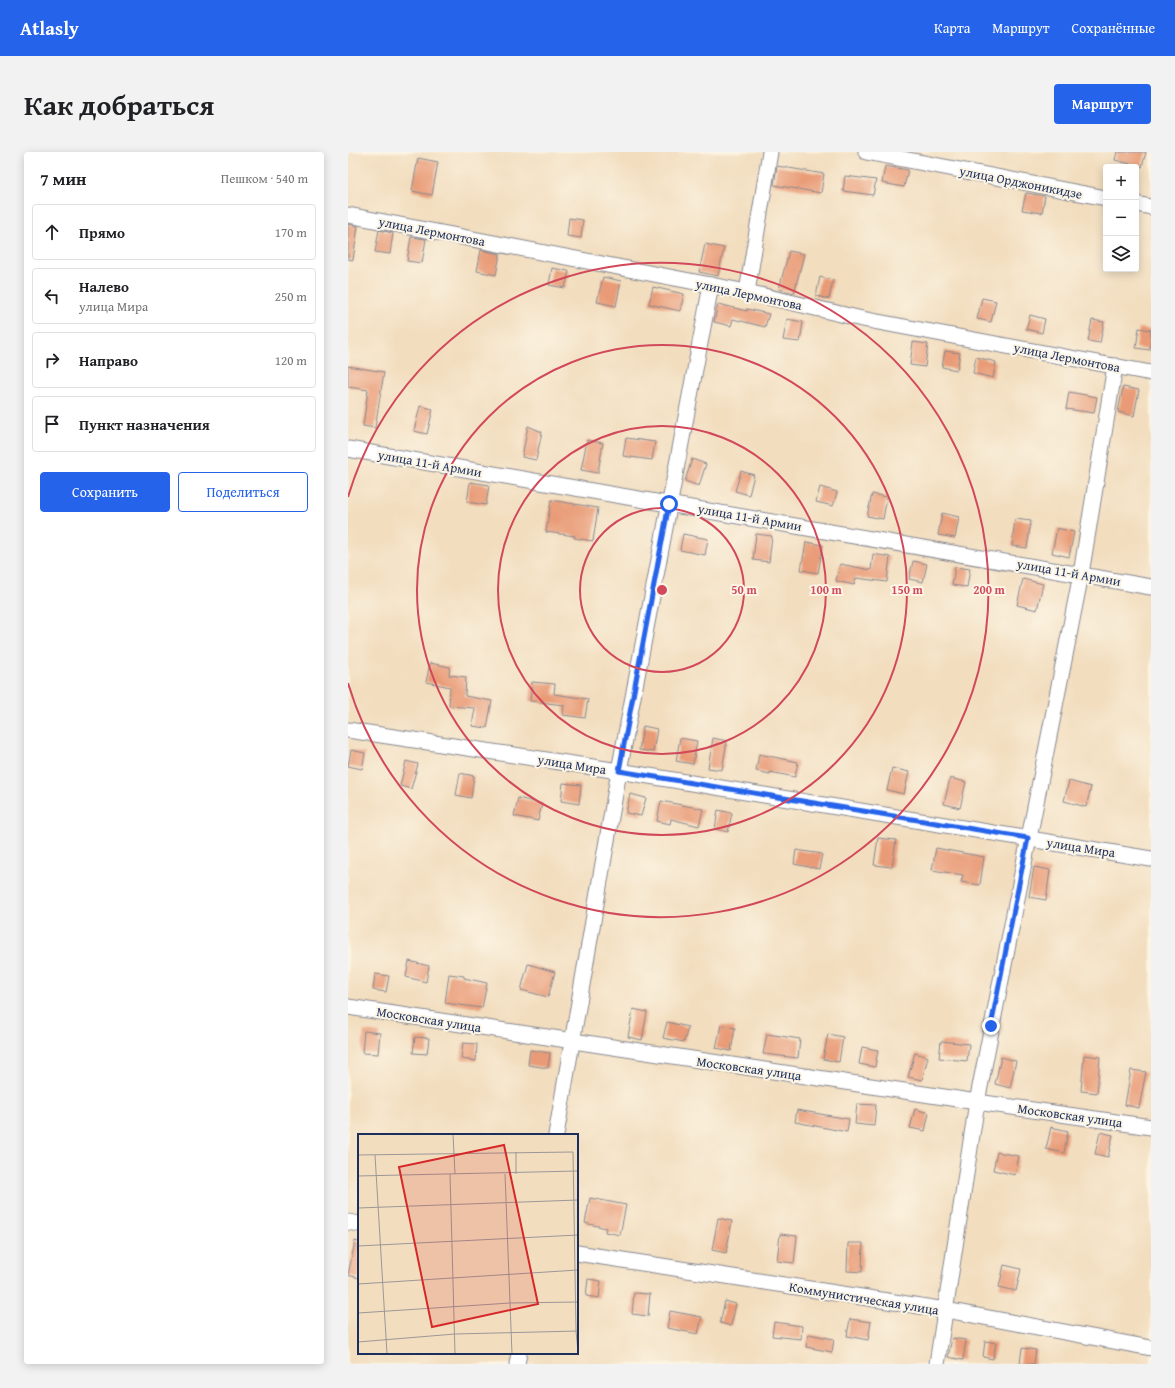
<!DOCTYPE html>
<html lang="ru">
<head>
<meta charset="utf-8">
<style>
  body { margin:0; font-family:"Gentium Book Plus",serif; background:#f2f2f2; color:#202124 }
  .controls { position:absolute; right:12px; top:12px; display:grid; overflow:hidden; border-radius:4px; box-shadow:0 2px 10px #0003 }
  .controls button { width:36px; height:36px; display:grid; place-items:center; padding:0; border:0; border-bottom:1px solid #e0e0e0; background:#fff; color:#202124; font:20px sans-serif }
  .stop { position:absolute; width:12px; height:12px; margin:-9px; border:3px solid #2563eb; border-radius:50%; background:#fff }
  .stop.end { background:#2563eb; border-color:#fff; box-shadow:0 1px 4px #0008 }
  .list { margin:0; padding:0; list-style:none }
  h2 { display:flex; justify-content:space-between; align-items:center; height:52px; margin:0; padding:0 16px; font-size:17px }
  h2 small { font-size:13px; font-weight:400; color:#757577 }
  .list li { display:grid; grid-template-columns:26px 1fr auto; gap:12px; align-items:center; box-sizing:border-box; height:56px; margin:0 8px 8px; padding:0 8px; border:1px solid #e0e0e0; border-radius:4px }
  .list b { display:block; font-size:15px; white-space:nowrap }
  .list p { margin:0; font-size:13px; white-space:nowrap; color:#757577 }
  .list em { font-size:13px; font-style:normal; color:#757577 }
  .actions { display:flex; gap:8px; padding:12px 16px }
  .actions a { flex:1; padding:9px 0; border:1px solid #2563eb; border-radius:4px; text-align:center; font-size:14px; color:#2563eb }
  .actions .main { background:#2563eb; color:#fff }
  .icon { flex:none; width:22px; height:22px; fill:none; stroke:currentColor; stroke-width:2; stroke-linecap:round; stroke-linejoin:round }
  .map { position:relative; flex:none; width:803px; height:1212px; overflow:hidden; border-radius:4px }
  header { display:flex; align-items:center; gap:24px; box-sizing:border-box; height:56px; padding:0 20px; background:#2563eb; color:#fff }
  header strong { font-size:19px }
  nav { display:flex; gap:22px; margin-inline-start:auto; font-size:14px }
  .intro { display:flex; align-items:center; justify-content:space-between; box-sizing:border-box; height:96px; padding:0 24px }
  h1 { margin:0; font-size:28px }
  .button { padding:10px 18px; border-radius:4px; background:#2563eb; color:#fff; font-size:14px; font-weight:700 }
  main { display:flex; gap:24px; padding:0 24px }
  aside { flex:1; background:#fff; border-radius:4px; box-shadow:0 2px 10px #0003 }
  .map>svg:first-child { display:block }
  .building { fill:#e99b77 }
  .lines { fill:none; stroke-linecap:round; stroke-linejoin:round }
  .minor-casing { stroke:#86868e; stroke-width:17 }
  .minor { stroke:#fff; stroke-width:15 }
  .route { stroke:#2563eb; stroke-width:5 }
  .ring { fill:none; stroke:#d1495b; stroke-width:2 }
  .labels { text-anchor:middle; stroke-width:4; stroke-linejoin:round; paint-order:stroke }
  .street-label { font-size:13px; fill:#1b2f5e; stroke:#fcf5e5 }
  .inset-road { fill:none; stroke:#9c9798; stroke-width:1 }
  .view { fill:#d62828; fill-opacity:0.15; stroke:#d62828; stroke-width:2 }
  .inset-edge { fill:none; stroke:#1b2f5e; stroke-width:2 }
  .centre { fill:#d1495b; stroke:#fcf5e5; stroke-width:2 }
  .ring-label { font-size:12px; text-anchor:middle; font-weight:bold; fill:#d1495b; stroke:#fcf5e5; stroke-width:4; stroke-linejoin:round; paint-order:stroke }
</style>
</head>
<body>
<header>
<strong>Atlasly</strong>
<nav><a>Карта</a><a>Маршрут</a><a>Сохранённые</a></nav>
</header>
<div class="intro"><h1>Как добраться</h1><a class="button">Маршрут</a></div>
<main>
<aside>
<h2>7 мин<small>Пешком · 540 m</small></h2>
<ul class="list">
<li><svg class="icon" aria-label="ahead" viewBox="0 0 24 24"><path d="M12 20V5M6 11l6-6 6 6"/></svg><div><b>Прямо</b></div><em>170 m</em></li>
<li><svg class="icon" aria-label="left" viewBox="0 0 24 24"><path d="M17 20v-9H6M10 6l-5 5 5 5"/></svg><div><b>Налево</b><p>улица Мира</p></div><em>250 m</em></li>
<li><svg class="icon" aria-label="right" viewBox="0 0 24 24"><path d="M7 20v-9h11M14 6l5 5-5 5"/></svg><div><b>Направо</b></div><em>120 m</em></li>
<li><svg class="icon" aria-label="arrive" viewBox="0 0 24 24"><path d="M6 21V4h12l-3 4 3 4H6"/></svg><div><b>Пункт назначения</b></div></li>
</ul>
<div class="actions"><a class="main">Сохранить</a><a>Поделиться</a></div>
</aside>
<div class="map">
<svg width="803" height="1212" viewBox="0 0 803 1212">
  <rect width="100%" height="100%" fill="#fcf5e5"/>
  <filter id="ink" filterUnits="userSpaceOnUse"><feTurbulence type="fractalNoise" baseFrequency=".025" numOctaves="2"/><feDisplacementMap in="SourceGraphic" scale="8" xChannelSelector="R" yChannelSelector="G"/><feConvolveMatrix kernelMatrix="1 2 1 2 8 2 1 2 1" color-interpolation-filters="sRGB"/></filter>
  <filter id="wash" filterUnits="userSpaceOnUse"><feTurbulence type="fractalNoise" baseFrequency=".012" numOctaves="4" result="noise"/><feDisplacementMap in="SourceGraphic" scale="16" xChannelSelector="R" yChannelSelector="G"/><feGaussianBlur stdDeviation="0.9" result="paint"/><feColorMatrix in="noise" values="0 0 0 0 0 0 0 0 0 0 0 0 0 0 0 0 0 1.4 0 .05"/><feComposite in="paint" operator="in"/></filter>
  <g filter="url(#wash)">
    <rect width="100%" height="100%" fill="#f2ddbe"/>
    <g id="blocks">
      <g class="building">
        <path d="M769,0H798L794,15L767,8Z"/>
        <path d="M70,6L90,10L84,43L64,39Z"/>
        <path d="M429,14L476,22L473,41L426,33Z"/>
        <path d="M537,14L560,18L556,35L534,31Z"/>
        <path d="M497,24L528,28L525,43L495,39Z"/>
        <path d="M678,41L697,44L694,61L674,58Z"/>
        <path d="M221,66L235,68L233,86L219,84Z"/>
        <path d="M0,72L10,74L5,108L0,107Z"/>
        <path d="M31,78L45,81L42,102L27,100Z"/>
        <path d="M63,85L78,87L74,111L59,109Z"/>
        <path d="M357,92L376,96L370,124L351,120Z"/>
        <path d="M133,98L152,102L148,123L129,119Z"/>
        <path d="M441,99L456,102L446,141L431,137Z"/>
        <path d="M204,116L221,119L217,136L201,133Z"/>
        <path d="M255,125L273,129L268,154L249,150Z"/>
        <path d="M472,125L485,128L481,147L468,144Z"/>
        <path d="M305,135L336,142L332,159L301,152Z"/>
        <path d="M634,146L648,149L643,170L629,167Z"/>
        <path d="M370,152L399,159V157L421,162L417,175L385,167L383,174L366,170Z"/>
        <path d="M682,163L697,167L694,181L678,177Z"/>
        <path d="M439,167L455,170L452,190L435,188Z"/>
        <path d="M744,168L756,170L752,191L740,189Z"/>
        <path d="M791,176L803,178L802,198L788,196Z"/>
        <path d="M565,190L580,192L577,215L562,213Z"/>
        <path d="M597,199L612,201L609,218L594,215Z"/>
        <path d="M628,205L648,210L645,226L625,221Z"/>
        <path d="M0,214L36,220L27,276L15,274L20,238L0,235Z"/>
        <path d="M775,235L791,238L786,264L770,260Z"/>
        <path d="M721,240L749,245L746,261L718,257Z"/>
        <path d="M72,254L85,257L79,282L66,279Z"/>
        <path d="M180,274L194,280L188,308L174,305Z"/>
        <path d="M278,286L307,290L304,308L275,304Z"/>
        <path d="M239,288L255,291L250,321L233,318Z"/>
        <path d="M344,307L358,312L351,334L337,329Z"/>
        <path d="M393,319L406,323L401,343L387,339Z"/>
        <path d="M122,330L141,333L138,353L119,350Z"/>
        <path d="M472,335L489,340L485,354L468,350Z"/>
        <path d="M524,342L539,345L535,367L519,364Z"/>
        <path d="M203,348L250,356L245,389L226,386L227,384L198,380Z"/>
        <path d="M594,361L611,365L607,386L590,383Z"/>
        <path d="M667,367L683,369L679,396L664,394Z"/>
        <path d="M709,376L726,380L721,405L704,401Z"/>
        <path d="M335,382L360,387L357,403L332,398Z"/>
        <path d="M408,382L424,384L421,410L405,408Z"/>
        <path d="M458,390L475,393L470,421L453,418Z"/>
        <path d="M525,402L542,405L539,430L508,426L506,433L488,429L492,412L523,418Z"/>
        <path d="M565,409L579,412L575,430L561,427Z"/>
        <path d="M607,415L622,417L619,435L604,433Z"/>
        <path d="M675,427L695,432L689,458L669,453Z"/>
        <path d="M82,511L102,515L101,523L118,525L117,544L144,549L139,576L124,574L127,556L101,554L102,535L78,530Z"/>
        <path d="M184,530L207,532L206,542L240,547L237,566L215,563L216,553L182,549Z"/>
        <path d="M295,574L309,577L305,600L291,598Z"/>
        <path d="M332,586L349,589L345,612L328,609Z"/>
        <path d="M365,586L379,589L374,618L360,616Z"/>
        <path d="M3,598L17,601L14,617L0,614Z"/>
        <path d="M411,602L450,610L447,625L422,620V622L408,619Z"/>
        <path d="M58,609L70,612L63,637L52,634Z"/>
        <path d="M544,616L561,620L556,642L539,638Z"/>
        <path d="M112,621L126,624L123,646L108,643Z"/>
        <path d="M602,626L618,630L612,656L596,652Z"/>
        <path d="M721,629L743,635L738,655L716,649Z"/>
        <path d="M215,631L233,633L231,652L213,649Z"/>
        <path d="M282,642L298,646L293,664L278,661Z"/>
        <path d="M170,646L194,652L190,669L166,664Z"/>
        <path d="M313,649L355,657L351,674L323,667L322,672L309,669Z"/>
        <path d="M370,658L384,661L380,680L367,677Z"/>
        <path d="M530,686L548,688L544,715L526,713Z"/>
        <path d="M588,696L636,705L632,733L613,730L615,723L584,718Z"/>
        <path d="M448,698L474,702L471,717L446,712Z"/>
        <path d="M686,715L702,718L698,748L681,745Z"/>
        <path d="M61,809L81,814L78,830L58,825Z"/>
        <path d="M180,812L207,820L200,845L173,838Z"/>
        <path d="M27,822L41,824L38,840L25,838Z"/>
        <path d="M101,822L116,824V826L139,831L134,856L97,851Z"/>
        <path d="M285,857L299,860L294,888L280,885Z"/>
        <path d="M319,870L340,875L336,890L315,886Z"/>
        <path d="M373,873L387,876L383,899L368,896Z"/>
        <path d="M16,879L32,881L30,902L14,901Z"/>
        <path d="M419,882L452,887L450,906L415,902Z"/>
        <path d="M480,882L495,885L491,910L475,907Z"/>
        <path d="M67,885L81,886L79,902L65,901Z"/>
        <path d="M593,889L621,892L619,909L591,906Z"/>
        <path d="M115,891L129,892L128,909L113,907Z"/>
        <path d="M514,895L530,898L527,915L511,912Z"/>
        <path d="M182,898L202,901L200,916L180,913Z"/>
        <path d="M567,901L580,905L574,928L560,925Z"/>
        <path d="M736,903L752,905L749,941L733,939Z"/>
        <path d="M653,905L668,909L662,936L647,932Z"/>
        <path d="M783,918L798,920L791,956L777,953Z"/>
        <path d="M509,952L528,953L526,974L507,972Z"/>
        <path d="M567,957L581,961L577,979L562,976Z"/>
        <path d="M449,958L501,967L499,980L447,970Z"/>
        <path d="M703,975L720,979L716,1001L698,997Z"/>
        <path d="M752,980L765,983L760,1005L747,1002Z"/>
        <path d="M649,1000L671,1004L667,1023L645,1018Z"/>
        <path d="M242,1046L278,1053L272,1083L257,1080L258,1076L237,1071Z"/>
        <path d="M370,1066L384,1069L378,1101L364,1098Z"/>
        <path d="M432,1082L449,1084L446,1111L429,1109Z"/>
        <path d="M7,1089L11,1090V1126L0,1123Z"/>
        <path d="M500,1091H515L514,1120L499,1119Z"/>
        <path d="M656,1113L673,1117L668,1139L651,1135Z"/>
        <path d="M240,1127L253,1129L251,1146L238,1144Z"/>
        <path d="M286,1141L302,1142L300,1164L284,1162Z"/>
        <path d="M377,1149L388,1152L383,1174L372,1171Z"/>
        <path d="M322,1159L354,1165L350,1182L319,1176Z"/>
        <path d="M502,1167L523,1170L520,1188L499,1184Z"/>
        <path d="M426,1170L454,1174L453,1187L424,1184Z"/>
        <path d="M461,1182L486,1187L484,1200L458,1195Z"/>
        <path d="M604,1186L618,1188L615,1208L600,1205Z"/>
        <path d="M637,1189L648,1191L645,1207L635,1205Z"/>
        <path d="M674,1196L688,1198L686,1212H672Z"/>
      </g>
    </g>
  </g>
  <g filter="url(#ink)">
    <use href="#blocks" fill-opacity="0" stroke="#86868e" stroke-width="1"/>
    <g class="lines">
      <g class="minor-casing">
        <g id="minor">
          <path d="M518,0L758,46"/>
          <path d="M788,52L803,55"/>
          <path d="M0,63L399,140L514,167L803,221"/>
          <path d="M399,140L422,0"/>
          <path d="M0,297L803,435"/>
          <path d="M0,578L271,619L803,707"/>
          <path d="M0,855L629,950L803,975"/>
          <path d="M208,983L271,619L363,133"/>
          <path d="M0,1070L11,1072"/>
          <path d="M229,1101L598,1158L803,1196"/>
          <path d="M169,1212L171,1201"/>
          <path d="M589,1212L629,950L733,422L767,214"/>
        </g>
      </g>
      <use href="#minor" class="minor"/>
    </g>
  </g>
  <g class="lines" filter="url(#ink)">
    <path class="route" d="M321,352L271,619L680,686L643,874"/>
  </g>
  <g class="ring">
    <circle cx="314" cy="438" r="82"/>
    <circle cx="314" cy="438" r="164"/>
    <circle cx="314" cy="438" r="245"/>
    <path d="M0 345A327 327 0 1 1 0 531"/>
  </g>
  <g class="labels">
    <g class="street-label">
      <text transform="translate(673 30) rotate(11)" y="5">улица Орджоникидзе</text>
      <text transform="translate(84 79) rotate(11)" y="5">улица Лермонтова</text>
      <text transform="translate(401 142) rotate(12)" y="5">улица Лермонтова</text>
      <text transform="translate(719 205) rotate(11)" y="5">улица Лермонтова</text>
      <text transform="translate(82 311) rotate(10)" y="5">улица 11-й Армии</text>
      <text transform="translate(402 365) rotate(10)" y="5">улица 11-й Армии</text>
      <text transform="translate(721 420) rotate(10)" y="5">улица 11-й Армии</text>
      <text transform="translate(224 612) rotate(9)" y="5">улица Мира</text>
      <text transform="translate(733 695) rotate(9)" y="5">улица Мира</text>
      <text transform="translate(81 867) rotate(9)" y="5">Московская улица</text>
      <text transform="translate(401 916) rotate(8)" y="5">Московская улица</text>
      <text transform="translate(722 963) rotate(8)" y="5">Московская улица</text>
      <text transform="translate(516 1146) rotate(9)" y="5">Коммунистическая улица</text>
    </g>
  </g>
  <g transform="translate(10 982)">
    <rect width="220" height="220" fill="#f2ddbe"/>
    <path class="inset-road" d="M95,0L97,40M158,18V40M0,21L215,18L218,197M17,21L29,220M92,40L97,220M147,40L154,220M0,42L220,37M0,74L220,66M0,112L220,101M0,150L220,136M0,179L152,169L220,168M218,197L220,218M0,208L97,200L220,197"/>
    <path class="view" d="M146,11L180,170L74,193L41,33Z"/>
    <rect width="220" height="220" class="inset-edge"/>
  </g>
  <circle cx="314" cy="438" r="6" class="centre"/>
  <g class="ring-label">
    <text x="396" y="442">50 m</text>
    <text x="478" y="442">100 m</text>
    <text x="559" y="442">150 m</text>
    <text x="641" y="442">200 m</text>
  </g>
</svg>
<div class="controls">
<button>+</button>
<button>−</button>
<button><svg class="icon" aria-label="layers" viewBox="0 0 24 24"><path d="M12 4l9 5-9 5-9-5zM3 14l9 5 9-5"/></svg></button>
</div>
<div class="stop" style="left:321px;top:352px"></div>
<div class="stop end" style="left:643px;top:874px"></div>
</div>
</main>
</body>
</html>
